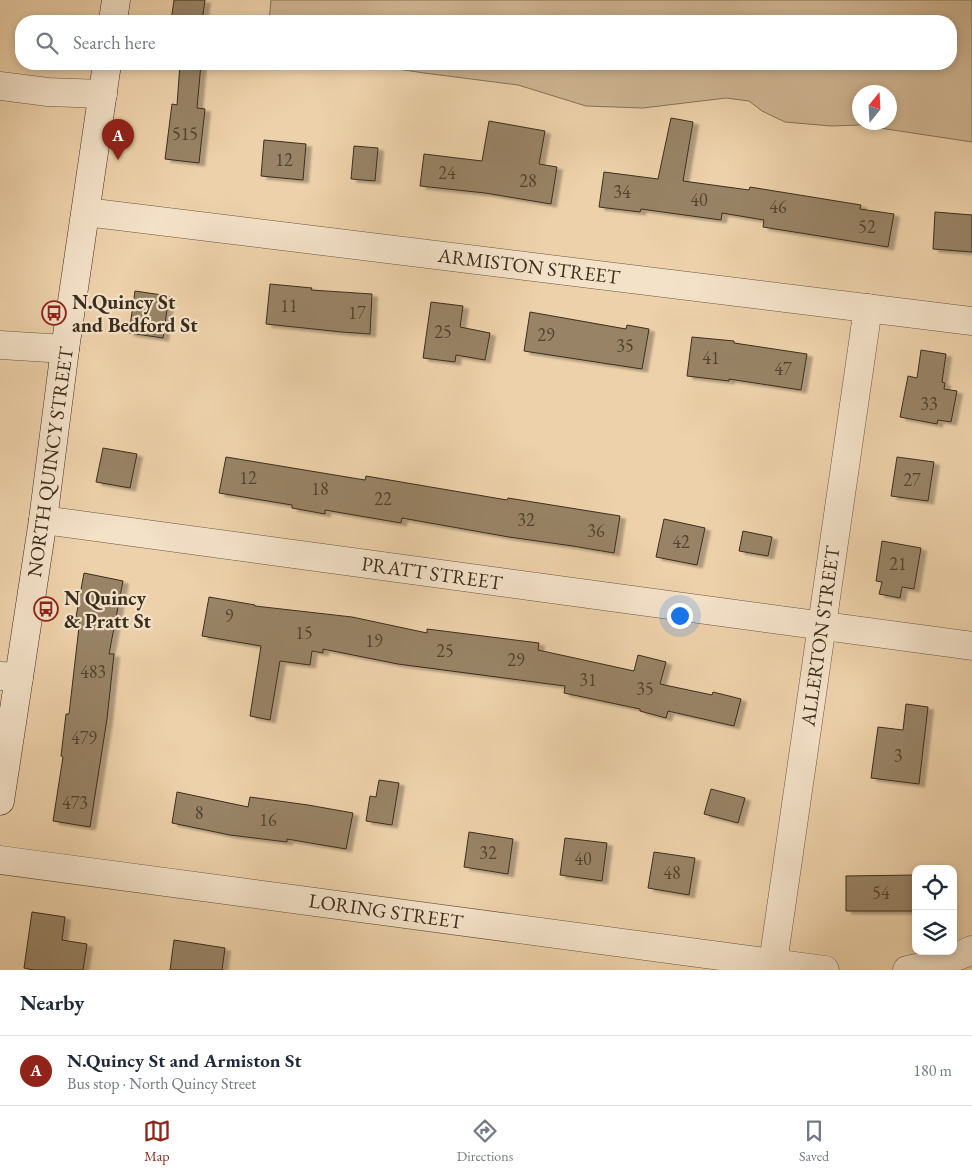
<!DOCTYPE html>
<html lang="en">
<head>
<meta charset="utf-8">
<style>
  body { margin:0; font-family:"EB Garamond",serif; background:#f2f2f3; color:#1f2937 }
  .controls { position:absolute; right:15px; bottom:15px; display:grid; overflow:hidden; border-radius:10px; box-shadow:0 2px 8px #0003 }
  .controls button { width:45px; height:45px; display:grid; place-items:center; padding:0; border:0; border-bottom:1px solid #e0e1e3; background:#fff; color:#1f2937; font:25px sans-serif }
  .compass { position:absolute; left:852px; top:85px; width:45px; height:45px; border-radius:50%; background:#fff; box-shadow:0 2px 8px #0003; rotate:18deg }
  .you { position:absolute; left:679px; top:615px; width:18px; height:18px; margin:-12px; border:4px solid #fff; border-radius:50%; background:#1a73e8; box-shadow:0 0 0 8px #1a73e833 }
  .badge { display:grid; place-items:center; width:32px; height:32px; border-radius:50%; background:#8f2418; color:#fff; font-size:16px; font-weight:700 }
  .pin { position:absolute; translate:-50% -41px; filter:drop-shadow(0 1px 2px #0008) }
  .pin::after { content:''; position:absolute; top:26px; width:18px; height:15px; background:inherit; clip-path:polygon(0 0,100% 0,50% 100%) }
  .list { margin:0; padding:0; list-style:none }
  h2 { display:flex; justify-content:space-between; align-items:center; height:65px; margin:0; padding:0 20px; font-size:21px }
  h2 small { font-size:16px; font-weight:400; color:#747a83 }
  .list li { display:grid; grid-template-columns:32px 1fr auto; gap:15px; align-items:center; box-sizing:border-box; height:70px; padding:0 20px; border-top:1px solid #e0e1e3 }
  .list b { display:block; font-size:19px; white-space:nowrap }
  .list p { margin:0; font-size:16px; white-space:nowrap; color:#747a83 }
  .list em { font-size:16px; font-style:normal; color:#747a83 }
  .icon { flex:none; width:28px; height:28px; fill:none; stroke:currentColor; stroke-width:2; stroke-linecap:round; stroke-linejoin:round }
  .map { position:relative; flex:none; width:972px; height:970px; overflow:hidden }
  .search { position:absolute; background:#fff; box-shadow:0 2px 8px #0003; left:15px; right:15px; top:15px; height:55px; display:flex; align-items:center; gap:12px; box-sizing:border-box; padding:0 18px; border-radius:20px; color:#747a83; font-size:19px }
  .sheet { height:135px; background:#fff }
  nav { display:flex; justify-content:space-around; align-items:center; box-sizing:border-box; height:70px; border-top:1px solid #e0e1e3; background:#fff; font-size:14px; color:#747a83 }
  nav a { display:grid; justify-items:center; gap:2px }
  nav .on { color:#8f2418 }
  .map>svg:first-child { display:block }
  .green { fill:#cfb592; stroke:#857258; fill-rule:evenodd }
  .building { fill:#988366; stroke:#3b2e1d; filter:url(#shadow) }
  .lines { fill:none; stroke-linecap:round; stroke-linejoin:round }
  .minor-casing { stroke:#685740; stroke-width:29 }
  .secondary-casing { stroke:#3b2e1d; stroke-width:29 }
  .minor { stroke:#f3e1c8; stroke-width:28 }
  .secondary { stroke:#f3e1c8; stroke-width:28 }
  .labels { text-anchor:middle; stroke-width:4.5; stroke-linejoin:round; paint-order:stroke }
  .number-label { font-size:18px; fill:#52432f }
  .street-label { font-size:20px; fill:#3b2e1d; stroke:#f3e1c8 }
  .poi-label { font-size:20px; font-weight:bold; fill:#3b2e1d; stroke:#f3e1c8; text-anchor:start }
</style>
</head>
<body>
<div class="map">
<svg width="972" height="970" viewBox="0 0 972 970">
  <defs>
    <filter id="shadow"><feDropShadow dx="5.5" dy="3" stdDeviation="1" flood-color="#0004"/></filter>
  </defs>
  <rect width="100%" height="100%" fill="#edd1aa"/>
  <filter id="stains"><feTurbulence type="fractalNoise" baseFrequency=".004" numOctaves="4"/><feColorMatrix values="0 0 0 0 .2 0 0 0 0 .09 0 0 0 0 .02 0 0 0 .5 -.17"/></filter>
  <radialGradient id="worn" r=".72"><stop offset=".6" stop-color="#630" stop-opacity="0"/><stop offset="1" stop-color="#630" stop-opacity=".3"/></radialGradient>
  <path class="green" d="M271,0H972V142L860,125L831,126L785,122L762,111L749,101L726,98L643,108L586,106L518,85L424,73L366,64H951V21H269ZM860,92H890V122H860Z"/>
  <g class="building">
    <path d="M174,0H205L202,21H171Z"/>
    <path d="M180,64H201L197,108L205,109L199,163L165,159L172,104L177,105Z"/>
    <path d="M671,118L693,122L683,181L749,190L750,187L861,205L860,209L894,214L888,247L763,227L764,220L722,213L721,220L641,209L640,212L599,207L604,172L658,179Z"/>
    <path d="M489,121L545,131L539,164L557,167L551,204L485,193L420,186L424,154L482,161Z"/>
    <path d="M264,140L306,144L303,180L261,176Z"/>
    <path d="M354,146L378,148L375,181L351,179Z"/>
    <path d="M935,212L972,215V252L933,249Z"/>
    <path d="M270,284L312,288L311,290L372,294L370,334L342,332L266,324Z"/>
    <path d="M135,291L169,296L163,338L129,333Z"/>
    <path d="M431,302L463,306L460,327L490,333L485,360L456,355L455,362L423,358Z"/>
    <path d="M530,312L626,329L627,325L649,329L642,369L524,351Z"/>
    <path d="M692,337L734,341V343L807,354L801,390L729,379V381L687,376Z"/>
    <path d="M921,350L946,354L942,382L945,383L944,389L957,391L951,422L938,420L937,424L900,417L908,376L917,378Z"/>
    <path d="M103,448L137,454L130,488L96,482Z"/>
    <path d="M226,457L365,480L366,476L507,500L508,498L620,516L614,553L573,546L509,537L402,518L401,523L325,510V514L292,508V505L219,493Z"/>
    <path d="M897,457L934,462L928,501L891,496Z"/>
    <path d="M664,519L705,528L697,565L656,557Z"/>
    <path d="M743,531L772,537L768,556L739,551Z"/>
    <path d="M882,541L921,548L914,589L902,587L900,598L879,594L882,582L876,581Z"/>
    <path d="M84,573L123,581L109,654H114L107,719L90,827L53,821L63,757L61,756L66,714H69L80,618L76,617Z"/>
    <path d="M209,597L255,605V606L352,617L427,633V629L539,643L538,650L634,671L638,655L666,662L660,684L712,695L713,692L741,699L734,726L668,711L666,718L640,711V709L564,693L565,686L398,664L323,649V653L312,651L310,665L280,661L270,720L250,716L261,646L202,636Z"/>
    <path d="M906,704L928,707L919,784L871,778L878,727L903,730Z"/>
    <path d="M379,780L399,783L392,825L366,821L370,796L376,797Z"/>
    <path d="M711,789L745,798L738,823L704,814Z"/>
    <path d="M177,792L248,807L250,797L308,805L353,813L346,849L287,839V842L230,835L172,823Z"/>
    <path d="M469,832L513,839L508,874L464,867Z"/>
    <path d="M565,838L607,843L602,881L560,875Z"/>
    <path d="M654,852L695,858L689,895L648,888Z"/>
    <path d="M916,875V911H846V876Z"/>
    <path d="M32,912L65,917L62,940L87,944L83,970H34L24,968Z"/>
    <path d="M174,940L225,948L222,970H170Z"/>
  </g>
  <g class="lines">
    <g class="minor-casing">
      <g id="minor">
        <path d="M0,86L48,92L103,94"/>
        <path d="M86,212L972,321"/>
        <path d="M0,345L65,349"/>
        <path d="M43,520L972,646"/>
        <path d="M0,676L19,677"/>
        <path d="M0,860L825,970"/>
        <path d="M773,963L868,308"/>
        <path d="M907,970C929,966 951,960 972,950"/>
      </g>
    </g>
    <g class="secondary-casing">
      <g id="secondary">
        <path d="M113,21L116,0"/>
        <path d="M0,801L43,520L65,349L107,64"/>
      </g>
    </g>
    <use href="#minor" class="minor"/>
    <use href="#secondary" class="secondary"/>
  </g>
  <defs>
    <g id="bus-ring" transform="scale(1.25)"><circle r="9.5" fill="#f3e1c8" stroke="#8f2418" stroke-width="1.5"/><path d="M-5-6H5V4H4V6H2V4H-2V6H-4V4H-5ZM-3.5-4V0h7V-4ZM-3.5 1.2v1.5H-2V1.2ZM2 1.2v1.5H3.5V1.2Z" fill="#8f2418"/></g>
  </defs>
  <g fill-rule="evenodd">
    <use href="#bus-ring" x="54" y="313"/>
    <use href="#bus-ring" x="46" y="609"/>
  </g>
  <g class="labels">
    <g class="number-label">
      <text x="185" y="140">515</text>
      <text x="284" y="166">12</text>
      <text x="447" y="179">24</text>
      <text x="528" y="187">28</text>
      <text x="622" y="198">34</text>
      <text x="699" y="206">40</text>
      <text x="778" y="213">46</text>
      <text x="867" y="233">52</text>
      <text x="289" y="312">11</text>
      <text x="357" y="319">17</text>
      <text x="443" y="338">25</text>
      <text x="546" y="341">29</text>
      <text x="625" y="352">35</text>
      <text x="711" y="364">41</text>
      <text x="783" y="375">47</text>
      <text x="929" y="410">33</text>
      <text x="248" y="484">12</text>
      <text x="912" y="486">27</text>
      <text x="320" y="495">18</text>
      <text x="383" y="505">22</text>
      <text x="526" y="526">32</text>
      <text x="596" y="537">36</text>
      <text x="681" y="548">42</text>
      <text x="898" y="570">21</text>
      <text x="229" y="622">9</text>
      <text x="304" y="639">15</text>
      <text x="374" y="647">19</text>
      <text x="445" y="657">25</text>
      <text x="516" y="666">29</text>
      <text x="93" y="678">483</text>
      <text x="588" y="686">31</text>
      <text x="645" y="695">35</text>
      <text x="84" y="744">479</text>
      <text x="898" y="762">3</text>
      <text x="75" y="809">473</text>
      <text x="199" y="819">8</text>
      <text x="268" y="826">16</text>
      <text x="488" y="859">32</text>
      <text x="583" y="865">40</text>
      <text x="672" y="879">48</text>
      <text x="881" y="899">54</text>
    </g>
    <g class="street-label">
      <text transform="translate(529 266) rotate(7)" y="7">ARMISTON STREET</text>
      <text transform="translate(50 462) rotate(-82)" y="7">NORTH QUINCY STREET</text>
      <text transform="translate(432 573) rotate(8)" y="7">PRATT STREET</text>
      <text transform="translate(820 636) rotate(-82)" y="7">ALLERTON STREET</text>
      <text transform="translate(386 911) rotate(8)" y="7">LORING STREET</text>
    </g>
    <g class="poi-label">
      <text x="72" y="309">N.Quincy St<tspan x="72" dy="23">and Bedford St</tspan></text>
      <text x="64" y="605">N Quincy<tspan x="64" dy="23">&amp; Pratt St</tspan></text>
    </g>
  </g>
  <rect width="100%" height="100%" filter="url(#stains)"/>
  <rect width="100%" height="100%" fill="url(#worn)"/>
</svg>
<div class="controls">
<button><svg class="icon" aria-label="locate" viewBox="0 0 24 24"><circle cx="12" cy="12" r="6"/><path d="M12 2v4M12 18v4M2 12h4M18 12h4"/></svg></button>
<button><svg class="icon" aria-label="layers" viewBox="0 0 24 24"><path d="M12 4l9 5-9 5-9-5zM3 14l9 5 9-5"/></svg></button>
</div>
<svg class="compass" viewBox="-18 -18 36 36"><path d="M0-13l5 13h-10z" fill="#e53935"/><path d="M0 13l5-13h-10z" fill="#747a83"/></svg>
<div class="you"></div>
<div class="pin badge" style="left:118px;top:160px">A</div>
<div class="search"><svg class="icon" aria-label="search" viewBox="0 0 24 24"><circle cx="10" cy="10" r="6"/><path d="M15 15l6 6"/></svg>Search here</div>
</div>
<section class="sheet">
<h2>Nearby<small></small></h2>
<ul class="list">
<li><span class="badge">A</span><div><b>N.Quincy St and Armiston St</b><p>Bus stop · North Quincy Street</p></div><em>180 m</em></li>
</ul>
</section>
<nav>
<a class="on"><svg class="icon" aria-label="map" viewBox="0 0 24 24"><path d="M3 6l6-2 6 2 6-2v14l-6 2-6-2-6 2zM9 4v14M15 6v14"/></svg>Map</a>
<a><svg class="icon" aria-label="directions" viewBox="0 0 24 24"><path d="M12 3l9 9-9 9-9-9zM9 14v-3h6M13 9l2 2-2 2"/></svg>Directions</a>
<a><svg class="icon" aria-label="saved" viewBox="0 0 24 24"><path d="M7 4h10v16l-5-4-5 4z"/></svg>Saved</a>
</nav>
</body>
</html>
